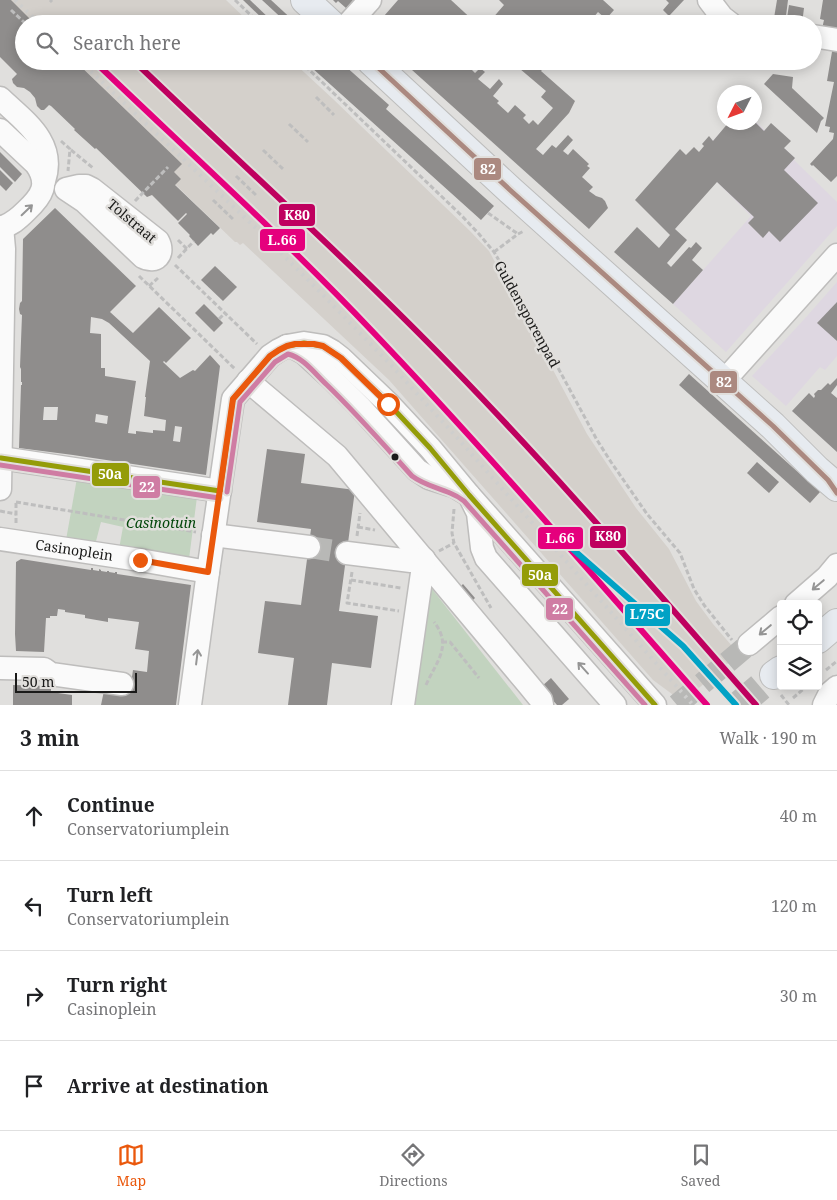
<!DOCTYPE html>
<html lang="en">
<head>
<meta charset="utf-8">
<style>
  body { margin:0; font-family:"Noto Serif",serif; background:#f6f6f6; color:#202124 }
  .controls { position:absolute; right:15px; bottom:15px; display:grid; overflow:hidden; border-radius:5px; box-shadow:0 2px 12px #0003 }
  .controls button { width:45px; height:45px; display:grid; place-items:center; padding:0; border:0; border-bottom:1px solid #e0e0e0; background:#fff; color:#202124; font:25px sans-serif }
  .compass { position:absolute; left:717px; top:85px; width:45px; height:45px; border-radius:50%; background:#fff; box-shadow:0 2px 12px #0003; rotate:228deg }
  .scale { position:absolute; left:15px; bottom:12px; width:122px; box-sizing:border-box; padding-left:5px; border:2px solid #1a1a19; border-top:0; font-size:14px; line-height:18px; white-space:nowrap; color:#1a1a19; -webkit-text-stroke:4px #e1dfdc; paint-order:stroke }
  .stop { position:absolute; width:15px; height:15px; margin:-11px; border:4px solid #ea580c; border-radius:50%; background:#fff }
  .stop.end { background:#ea580c; border-color:#fff; box-shadow:0 1px 5px #0008 }
  .list { margin:0; padding:0; list-style:none }
  h2 { display:flex; justify-content:space-between; align-items:center; height:65px; margin:0; padding:0 20px; font-size:21px }
  h2 small { font-size:16px; font-weight:400; color:#757577 }
  .list li { display:grid; grid-template-columns:32px 1fr auto; gap:15px; align-items:center; box-sizing:border-box; height:90px; padding:0 20px; border-top:1px solid #e0e0e0 }
  .list b { display:block; font-size:19px; white-space:nowrap }
  .list p { margin:0; font-size:16px; white-space:nowrap; color:#757577 }
  .list em { font-size:16px; font-style:normal; color:#757577 }
  .icon { flex:none; width:28px; height:28px; fill:none; stroke:currentColor; stroke-width:2; stroke-linecap:round; stroke-linejoin:round }
  .map { position:relative; flex:none; width:837px; height:705px; overflow:hidden }
  .search { position:absolute; background:#fff; box-shadow:0 2px 12px #0003; left:15px; right:15px; top:15px; height:55px; display:flex; align-items:center; gap:12px; box-sizing:border-box; padding:0 18px; border-radius:28px; color:#757577; font-size:19px }
  .sheet { height:425px; background:#fff }
  nav { display:flex; justify-content:space-around; align-items:center; box-sizing:border-box; height:70px; border-top:1px solid #e0e0e0; background:#fff; font-size:14px; color:#757577 }
  nav a { display:grid; justify-items:center; gap:2px }
  nav .on { color:#ea580c }
  .map>svg:first-child { display:block }
  .commercial { fill:#ded7e1 }
  .built { fill:#d4d0cb }
  .green { fill:#c2d3bf }
  .building { fill:#8f8d8c; fill-rule:evenodd }
  .lines { fill:none; stroke-linecap:round; stroke-linejoin:round }
  .minor-tunnel { stroke:#b8b8b6; stroke-width:22; stroke-dasharray:22 11; stroke-linecap:butt }
  .major-tunnel { stroke:#b8b8b6; stroke-width:28; stroke-dasharray:28 14; stroke-linecap:butt }
  .minor-casing { stroke:#bebdbc; stroke-width:25 }
  .major-casing { stroke:#bdbdbc; stroke-width:30 }
  .path { stroke:#bebebe; stroke-width:3; stroke-dasharray:5 2.5; stroke-linecap:butt }
  .minor { stroke:#fafafa; stroke-width:22 }
  .major { stroke:#e7ebf0; stroke-width:28 }
  .rail { stroke:#cececd; stroke-width:4; stroke-dasharray:2.5 5; stroke-linecap:butt }
  .bus-1-casing { stroke:#e1dfdc; stroke-width:9 }
  .bus-2-casing { stroke:#e1dfdc; stroke-width:9 }
  .bus-3-casing { stroke:#e1dfdc; stroke-width:9 }
  .bus-1 { stroke:#ab8980; stroke-width:5 }
  .bus-2 { stroke:#949c08; stroke-width:5 }
  .bus-3 { stroke:#cf7ca3; stroke-width:5 }
  .rail-1-casing { stroke:#e1dfdc; stroke-width:10 }
  .rail-2-casing { stroke:#e1dfdc; stroke-width:10 }
  .rail-3-casing { stroke:#e1dfdc; stroke-width:10 }
  .rail-1 { stroke:#bf005f; stroke-width:6 }
  .rail-2 { stroke:#e5007d; stroke-width:6 }
  .rail-3 { stroke:#01a2c5; stroke-width:6 }
  .oneway { stroke:#959595 }
  .route { stroke:#ea580c; stroke-width:6 }
  .bus-dot { fill:#1a1a19; stroke:#e1dfdc; stroke-width:2 }
  .labels { text-anchor:middle; stroke-width:5; stroke-linejoin:round; paint-order:stroke }
  .street-label { font-size:14px; fill:#1a1a19; stroke:#e1dfdc }
  .park-label { font-size:14px; font-style:italic; fill:#02470a; stroke:#e1dfdc }
  .line-badge { stroke:#e1dfdc; stroke-width:2 }
  .badge-label { font-size:14px; text-anchor:middle; font-weight:bold; fill:#fff }
</style>
</head>
<body>
<div class="map">
<svg width="837" height="705" viewBox="0 0 837 705">
  <rect width="100%" height="100%" fill="#e0dfdd"/>
  <g class="commercial">
    <path d="M755,121L795,158L794,160L837,202V226L726,352L673,304L751,216L717,182L706,148L729,123L754,122Z"/>
    <path d="M837,282V356L825,370L820,367L786,406L752,376L808,315Z"/>
  </g>
  <g class="built">
    <path d="M0,0H226L251,24H24Z"/>
    <path d="M47,61H292L333,99L470,231L489,251L518,304L587,434L636,508L669,549L696,601L713,624L739,654L680,704L672,694L653,680L389,380L243,243L240,245L237,242H235Z"/>
  </g>
  <g class="green">
    <path d="M77,478L197,497L189,559L119,549L123,527L101,522L95,545L66,540Z"/>
    <path d="M425,580L523,705H408Z"/>
  </g>
  <g class="building">
    <path d="M0,0H11L35,24H24V61H75L182,164L174,172L181,179L175,185L220,228L213,235L211,233L198,246L189,236L190,235L178,223L187,214L186,213L178,221L152,195L147,197L96,148L95,149L74,130L75,129L51,106L49,105L44,110H41L37,106L35,98L30,92L24,88L17,87L13,83L12,79L17,74L0,57Z"/>
    <path d="M243,0H250L275,24H268Z"/>
    <path d="M262,0H271L297,24H288Z"/>
    <path d="M333,0H353L346,8L338,1L336,3Z"/>
    <path d="M398,0H451L477,24H377Z"/>
    <path d="M499,0H603L614,10L606,19L598,12L588,24H544L540,21L537,24H495L491,20L504,5Z"/>
    <path d="M666,0H684L669,16L663,10L669,3Z"/>
    <path d="M777,0H788L785,24H773Z"/>
    <path d="M823,0H837V35L821,33L824,20L820,19Z"/>
    <path d="M789,5L804,8L802,24H786Z"/>
    <path d="M833,46H837V176L831,182L813,165L812,166L810,164L833,139L834,133L829,132L830,127L825,126L834,82L827,81Z"/>
    <path d="M317,61H332L341,69L344,65L389,105L386,109L494,206L481,220L311,67Z"/>
    <path d="M402,61H478L471,69L475,73L480,68L485,72L478,79L490,89L499,79L503,84L493,96L499,101L497,103L508,113L515,105L526,115L523,118L529,124L533,120L538,125L553,108L541,97L546,91L513,63L515,61H550L541,71L575,101L569,113L536,149L543,155L552,145L556,148L568,135L573,140L563,151L568,155L573,149L589,164L587,166L590,168L582,177L593,187L589,191L596,196L602,198L605,201L608,208L589,229Z"/>
    <path d="M773,74L793,77L792,88L824,118L821,121L817,133L764,84Z"/>
    <path d="M754,121L764,131L771,123L791,141L784,148L795,158L784,170L818,203L780,242L769,231L763,238L748,223L754,217L717,182L675,229L687,240L667,263L671,267L689,247L691,248L696,242L702,248L692,260L703,270L673,304L614,252L637,227L659,248L670,235L635,200L680,149L686,155L694,147L699,152L704,146L702,144L709,136L713,141L729,122H754Z"/>
    <path d="M0,152L22,174L15,182L0,167Z"/>
    <path d="M0,170L13,183L6,191L0,185Z"/>
    <path d="M55,208L136,286L110,312L133,333L159,307L191,338L166,363L164,361L163,362L180,378L193,370L195,371L210,355L220,366L206,475L73,455L19,448L21,385H22V382H21V369L20,367L22,315L20,314L19,309L20,303L22,301L23,239ZM91,317L102,319L109,323L150,361L145,397H146L144,416L166,420L165,431L153,430V433L136,431V434L128,433L136,381L105,376V368H101V334L90,333ZM44,407H58L57,420H43ZM96,414L108,416L107,424L95,422ZM175,426L182,427L180,442L173,441Z"/>
    <path d="M215,266L237,287L223,301L201,280Z"/>
    <path d="M837,302V341L817,323Z"/>
    <path d="M204,304L223,323L214,332L195,313Z"/>
    <path d="M689,374L820,492L810,503L679,385Z"/>
    <path d="M837,378V385L831,393L837,398V452L792,411L809,393L814,398L815,396L814,394L818,390H821L828,383L830,385Z"/>
    <path d="M267,449L305,454L301,483L355,490L339,611L378,616L371,668L332,663L327,705H288L294,658L258,653L265,601L301,605L311,529L257,522Z"/>
    <path d="M757,462L779,482L769,493L747,473Z"/>
    <path d="M21,559L91,570V568H93V570L99,571V569L101,570V571L107,572V571H109V572L115,573V572H117V574L191,585L176,705H101L105,686L130,690L133,670L147,672L149,651L135,649L139,622L108,618V622L85,618V615L65,612V610L58,609L57,616H50V618H46L44,652L16,651L15,634L16,562Z"/>
    <path d="M463,584L475,598L472,601L460,587Z"/>
    <path d="M551,678L569,699L562,705H557L541,687Z"/>
    <path d="M13,685L51,686V692L72,695V705H13Z"/>
  </g>
  <g class="lines">
    <g class="minor-tunnel">
      <path d="M309,547L347,553"/>
      <path d="M677,705L749,644"/>
    </g>
    <path class="major-tunnel" d="M739,705L774,675"/>
    <g class="minor-casing">
      <g id="minor">
        <path d="M709,0L722,17L731,24"/>
        <path d="M348,24L370,0"/>
        <path d="M813,36L837,40"/>
        <path d="M0,98C24,121 57,142 44,181"/>
        <path d="M0,130L36,164C50,184 42,196 26,211C18,219 11,225 0,228"/>
        <path d="M79,186H86L92,189L158,241C165,254 156,264 143,257L84,201L66,189Z"/>
        <path d="M287,346L293,347L304,353L330,377L359,406L417,470L429,478L454,486L469,495L478,513L482,548L486,558L615,705"/>
        <path d="M248,381L337,456L527,683L541,700L542,705"/>
        <path d="M723,382L837,255"/>
        <path d="M1,458L220,491"/>
        <path d="M0,489L4,249L2,227"/>
        <path d="M213,535L309,547"/>
        <path id="s1" d="M0,539L140,560L208,572"/>
        <path d="M347,553L411,561L424,559L403,705"/>
        <path d="M796,604L827,577L837,565"/>
        <path d="M749,644L781,617"/>
        <path d="M0,668L44,669L51,674L122,684"/>
        <path d="M190,705L208,572L233,399L270,356L279,350L287,346L304,343L323,346L332,351L341,358L389,404L430,448L469,495L655,705"/>
        <path d="M824,705L830,693L837,687"/>
      </g>
    </g>
    <g class="major-casing">
      <g id="major">
        <path d="M305,0L331,24"/>
        <path d="M371,61L510,190L773,426L817,470L837,487"/>
        <path d="M818,639L837,623"/>
        <path d="M774,675L781,670"/>
      </g>
    </g>
    <g class="path">
      <path d="M50,0L52,2"/>
      <path d="M235,0L260,24"/>
      <path d="M11,10L26,24"/>
      <path d="M300,61L461,215L479,234L494,252L509,277L597,440L611,462L647,514L680,553L694,589L704,605L732,640"/>
      <path d="M315,61L316,62"/>
      <path d="M54,67L60,61"/>
      <path d="M316,97L334,115"/>
      <path d="M289,124L308,142"/>
      <path d="M61,141L70,149L68,171"/>
      <path d="M71,150L93,168"/>
      <path d="M263,150L283,169"/>
      <path d="M236,176L257,196"/>
      <path d="M213,200L234,220"/>
      <path d="M135,201L168,167"/>
      <path d="M488,213L518,234"/>
      <path d="M178,240L187,249"/>
      <path d="M494,252L518,234L524,231"/>
      <path d="M178,258L194,241"/>
      <path d="M175,265L257,344"/>
      <path d="M139,276L235,369"/>
      <path d="M149,286L158,278"/>
      <path d="M219,319L225,313"/>
      <path d="M16,502L196,532"/>
      <path d="M454,509L452,533L454,543L491,608"/>
      <path d="M0,511L16,514"/>
      <path d="M16,523V501"/>
      <path d="M358,527L375,530"/>
      <path d="M357,536L360,513"/>
      <path d="M439,551L454,543"/>
      <path d="M352,572L347,603L399,611"/>
      <path d="M351,580L401,588"/>
      <path d="M442,642H450L479,678"/>
      <path d="M826,670L837,661"/>
      <path d="M426,685C436,662 453,646 434,622"/>
      <path d="M781,695L789,705"/>
      <path d="M793,698L807,686"/>
    </g>
    <use href="#minor" class="minor"/>
    <use href="#major" class="major"/>
    <g class="rail">
      <path d="M15,0L40,24"/>
      <path d="M80,61L260,232L321,293L391,365L460,441L693,705"/>
    </g>
    <g class="bus-1-casing">
      <path id="bus-1" d="M371,61L510,190L773,426L828,480L837,493"/>
    </g>
    <g class="bus-2-casing">
      <g id="bus-2">
        <path d="M1,458L220,491"/>
        <path d="M220,491L233,399L270,356L279,350L287,346L304,343L323,346L341,358L389,404L430,448L469,495L655,705"/>
      </g>
    </g>
    <g class="bus-3-casing">
      <g id="bus-3">
        <path d="M0,465L219,498"/>
        <path d="M227,492L240,402L275,362L288,354C304,358 315,374 327,385C357,414 384,445 412,476C424,485 436,487 450,493C455,495 460,498 464,501L645,705"/>
      </g>
    </g>
    <use href="#bus-1" class="bus-1"/>
    <use href="#bus-2" class="bus-2"/>
    <use href="#bus-3" class="bus-3"/>
    <g class="rail-1-casing">
      <path id="rail-1" d="M134,61C240,163 350,262 452,367C558,476 656,591 756,705"/>
    </g>
    <g class="rail-2-casing">
      <path id="rail-2" d="M94,61C188,151 284,238 373,332C488,453 597,580 707,705"/>
    </g>
    <g class="rail-3-casing">
      <path id="rail-3" d="M552,531L683,646L736,705"/>
    </g>
    <use href="#rail-1" class="rail-1"/>
    <use href="#rail-2" class="rail-2"/>
    <use href="#rail-3" class="rail-3"/>
  </g>
  <defs><path id="oneway-shaft" d="M-6 0H5M1.5-3L5.5 0L1.5 3" fill="none" stroke-width="1.6" stroke-linecap="round" stroke-linejoin="round" transform="scale(1.25)"/></defs>
  <g class="oneway">
    <use href="#oneway-shaft" transform="translate(27 210) rotate(-44)"/>
    <use href="#oneway-shaft" transform="translate(818 585) rotate(140)"/>
    <use href="#oneway-shaft" transform="translate(765 630) rotate(140)"/>
    <use href="#oneway-shaft" transform="translate(197 657) rotate(-83)"/>
    <use href="#oneway-shaft" transform="translate(583 668) rotate(-132)"/>
  </g>
  <g class="lines">
    <path class="route" d="M140,560L208,572L233,399L270,356L279,350L287,346L295,344H314L323,346L341,358L388,404"/>
  </g>
  <circle class="bus-dot" cx="395" cy="457" r="4.5"/>
  <g class="labels">
    <g class="street-label">
      <text transform="translate(132 221) rotate(40)" y="5">Tolstraat</text>
      <text transform="translate(527 314) rotate(61)" y="5">Guldensporenpad</text>
      <text dy="5" stroke="none"><textPath href="#s1" startOffset="75">Casinoplein</textPath></text>
    </g>
    <g class="park-label">
      <text x="161" y="528">Casinotuin</text>
    </g>
  </g>
  <g class="line-badge">
    <rect x="473" y="157" width="29" height="24" rx="5" fill="#ab8980"/>
    <rect x="278" y="203" width="38" height="24" rx="5" fill="#bf005f"/>
    <rect x="259" y="228" width="47" height="24" rx="5" fill="#e5007d"/>
    <rect x="709" y="370" width="29" height="24" rx="5" fill="#ab8980"/>
    <rect x="91" y="462" width="39" height="25" rx="5" fill="#949c08"/>
    <rect x="132" y="475" width="29" height="24" rx="5" fill="#cf7ca3"/>
    <rect x="589" y="525" width="38" height="24" rx="5" fill="#bf005f"/>
    <rect x="537" y="526" width="47" height="24" rx="5" fill="#e5007d"/>
    <rect x="521" y="563" width="38" height="24" rx="5" fill="#949c08"/>
    <rect x="545" y="597" width="29" height="24" rx="5" fill="#cf7ca3"/>
    <rect x="624" y="603" width="47" height="24" rx="5" fill="#01a2c5"/>
  </g>
  <g class="badge-label">
    <text x="488" y="174">82</text>
    <text x="297" y="220">K80</text>
    <text x="282" y="245">L.66</text>
    <text x="724" y="387">82</text>
    <text x="110" y="479">50a</text>
    <text x="147" y="492">22</text>
    <text x="608" y="541">K80</text>
    <text x="560" y="543">L.66</text>
    <text x="540" y="580">50a</text>
    <text x="560" y="614">22</text>
    <text x="647" y="619">L75C</text>
  </g>
</svg>
<div class="controls">
<button><svg class="icon" aria-label="locate" viewBox="0 0 24 24"><circle cx="12" cy="12" r="6"/><path d="M12 2v4M12 18v4M2 12h4M18 12h4"/></svg></button>
<button><svg class="icon" aria-label="layers" viewBox="0 0 24 24"><path d="M12 4l9 5-9 5-9-5zM3 14l9 5 9-5"/></svg></button>
</div>
<svg class="compass" viewBox="-18 -18 36 36"><path d="M0-13l5 13h-10z" fill="#e53935"/><path d="M0 13l5-13h-10z" fill="#757577"/></svg>
<div class="scale">50 m</div>
<div class="stop" style="left:388px;top:404px"></div>
<div class="stop end" style="left:140px;top:560px"></div>
<div class="search"><svg class="icon" aria-label="search" viewBox="0 0 24 24"><circle cx="10" cy="10" r="6"/><path d="M15 15l6 6"/></svg>Search here</div>
</div>
<section class="sheet">
<h2>3 min<small>Walk · 190 m</small></h2>
<ul class="list">
<li><svg class="icon" aria-label="ahead" viewBox="0 0 24 24"><path d="M12 20V5M6 11l6-6 6 6"/></svg><div><b>Continue</b><p>Conservatoriumplein</p></div><em>40 m</em></li>
<li><svg class="icon" aria-label="left" viewBox="0 0 24 24"><path d="M17 20v-9H6M10 6l-5 5 5 5"/></svg><div><b>Turn left</b><p>Conservatoriumplein</p></div><em>120 m</em></li>
<li><svg class="icon" aria-label="right" viewBox="0 0 24 24"><path d="M7 20v-9h11M14 6l5 5-5 5"/></svg><div><b>Turn right</b><p>Casinoplein</p></div><em>30 m</em></li>
<li><svg class="icon" aria-label="arrive" viewBox="0 0 24 24"><path d="M6 21V4h12l-3 4 3 4H6"/></svg><div><b>Arrive at destination</b></div></li>
</ul>
</section>
<nav>
<a class="on"><svg class="icon" aria-label="map" viewBox="0 0 24 24"><path d="M3 6l6-2 6 2 6-2v14l-6 2-6-2-6 2zM9 4v14M15 6v14"/></svg>Map</a>
<a><svg class="icon" aria-label="directions" viewBox="0 0 24 24"><path d="M12 3l9 9-9 9-9-9zM9 14v-3h6M13 9l2 2-2 2"/></svg>Directions</a>
<a><svg class="icon" aria-label="saved" viewBox="0 0 24 24"><path d="M7 4h10v16l-5-4-5 4z"/></svg>Saved</a>
</nav>
</body>
</html>
